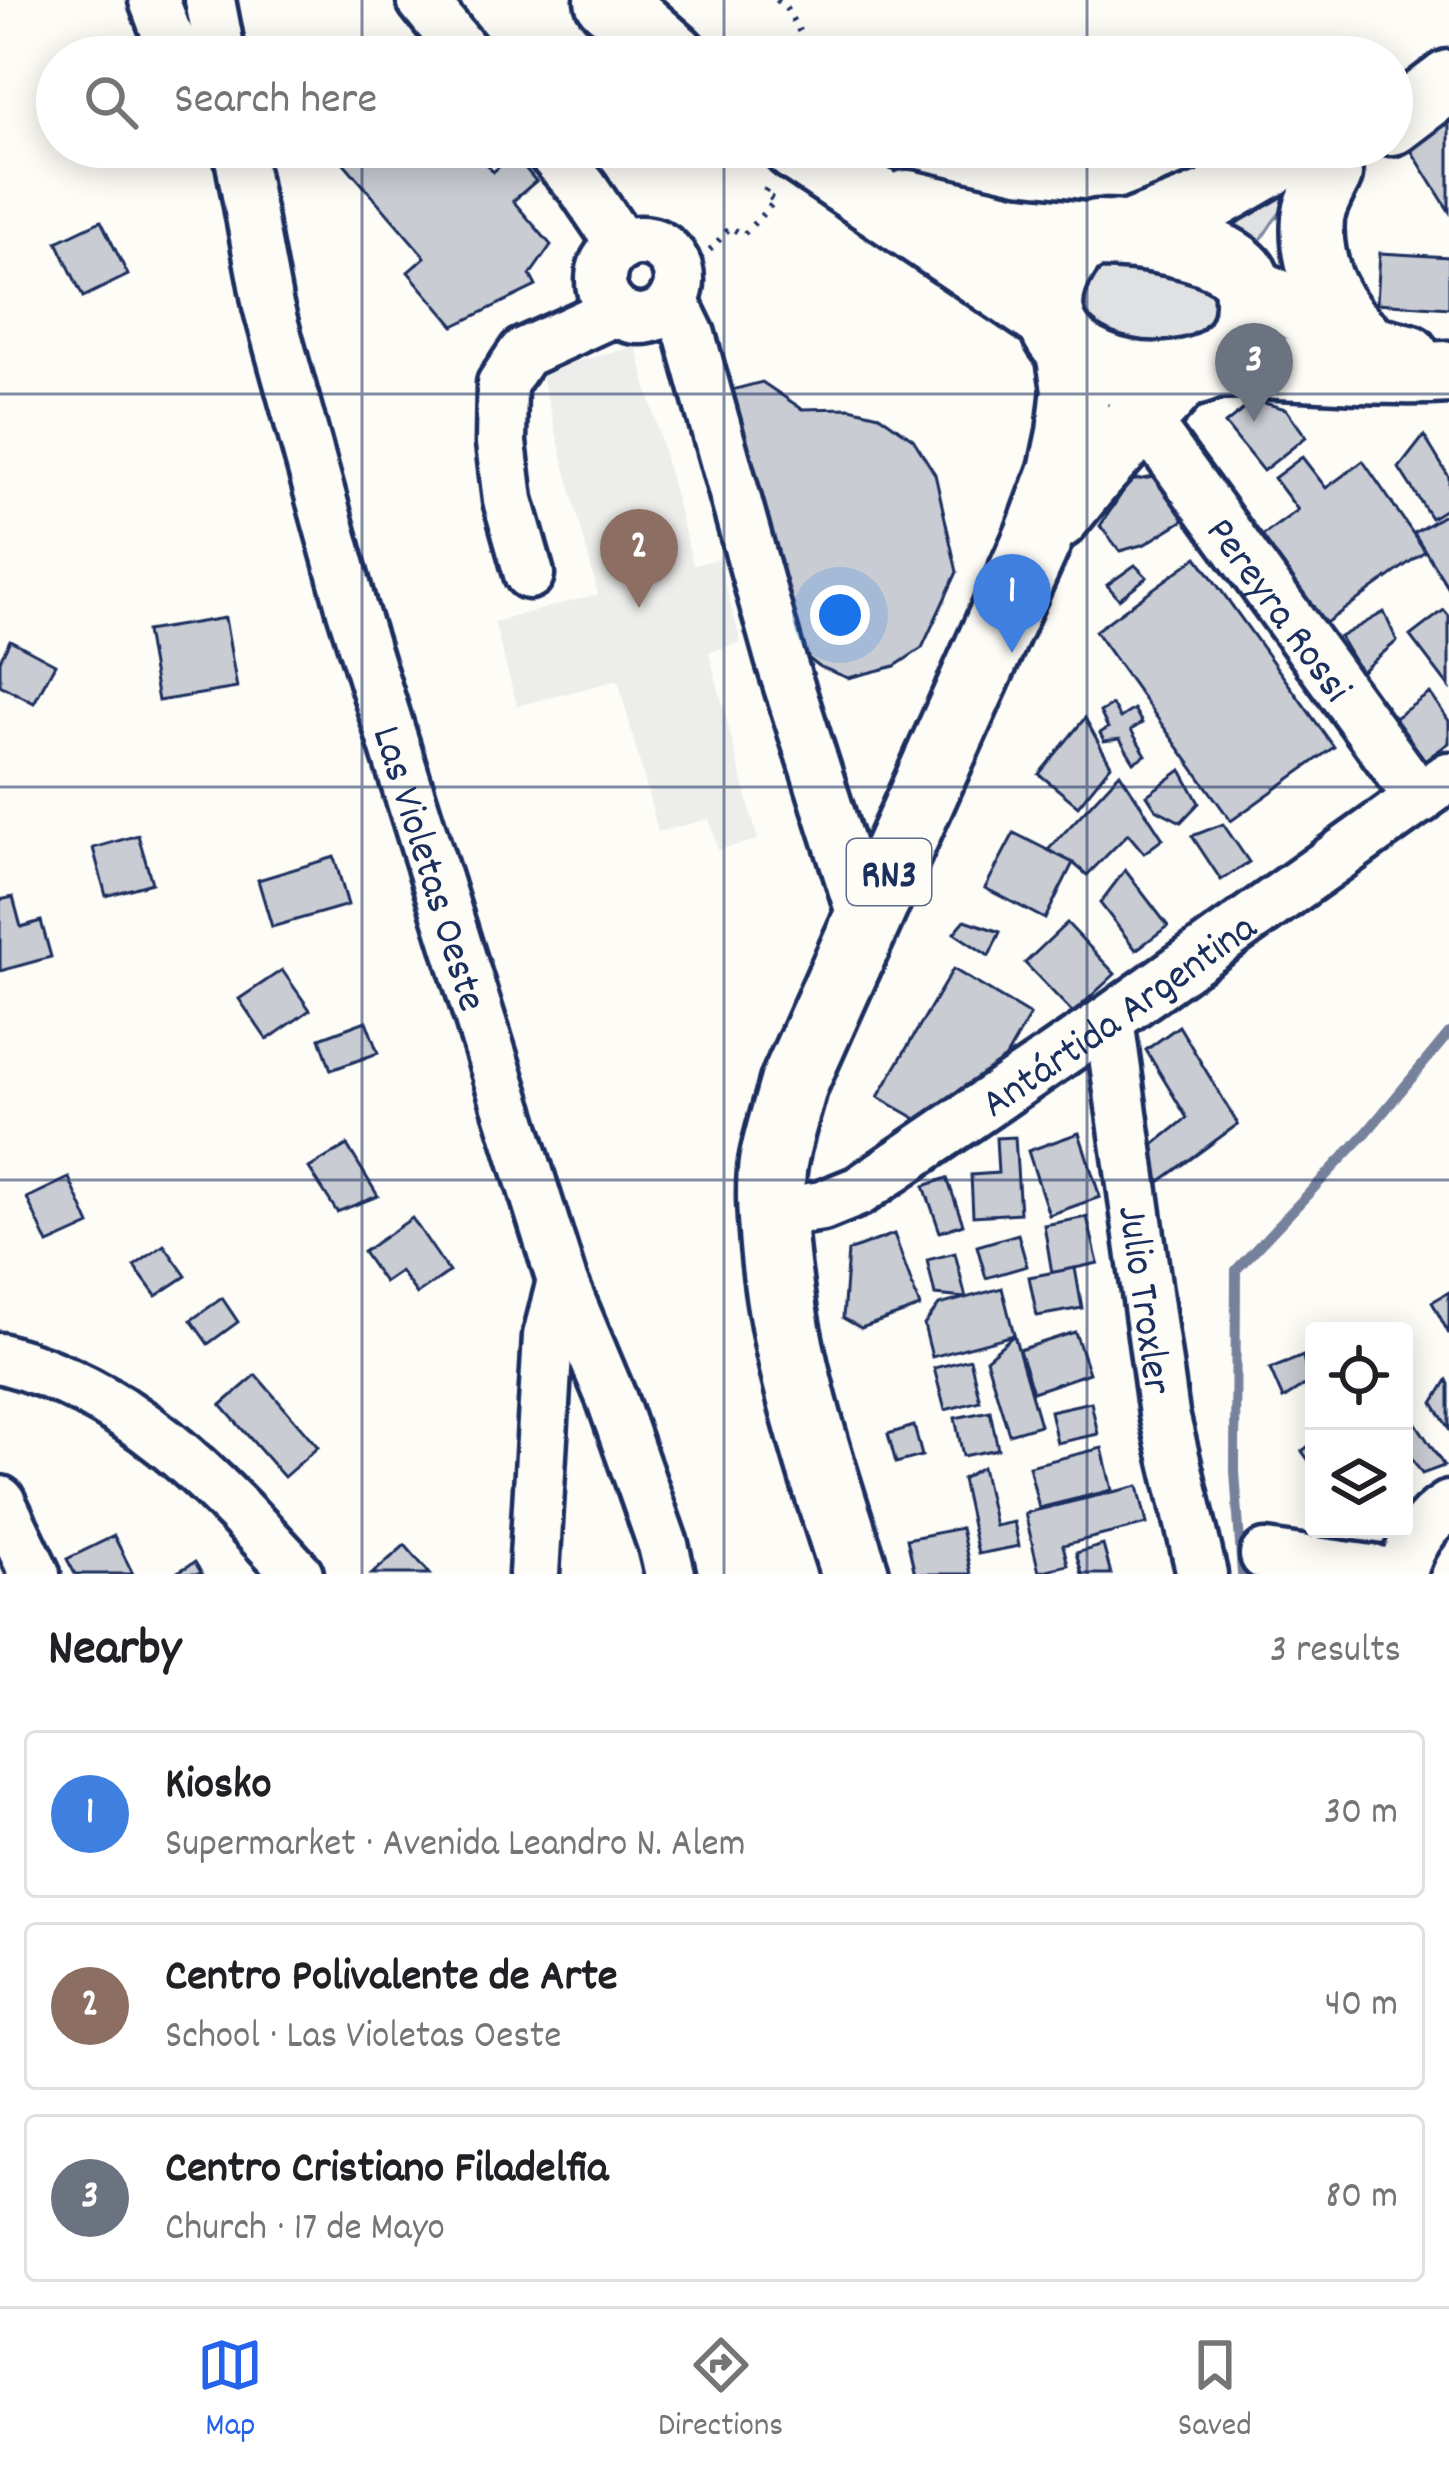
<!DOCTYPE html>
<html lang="en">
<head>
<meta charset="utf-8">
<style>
  body { margin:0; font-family:Dekko,sans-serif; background:#f6f6f6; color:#202124 }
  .controls { position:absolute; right:36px; bottom:36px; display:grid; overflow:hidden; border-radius:12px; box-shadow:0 6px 30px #0003 }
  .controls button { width:108px; height:108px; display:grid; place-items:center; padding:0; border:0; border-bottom:3px solid #e0e0e0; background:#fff; color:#202124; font:60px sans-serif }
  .you { position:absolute; left:840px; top:615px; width:42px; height:42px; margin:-30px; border:9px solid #fff; border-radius:50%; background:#1a73e8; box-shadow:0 0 0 18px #1a73e833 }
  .badge { display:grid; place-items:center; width:78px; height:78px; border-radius:50%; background:#2563eb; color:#fff; font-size:39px; font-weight:700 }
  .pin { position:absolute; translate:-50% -99px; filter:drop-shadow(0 3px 6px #0008) }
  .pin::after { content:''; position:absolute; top:63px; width:42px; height:36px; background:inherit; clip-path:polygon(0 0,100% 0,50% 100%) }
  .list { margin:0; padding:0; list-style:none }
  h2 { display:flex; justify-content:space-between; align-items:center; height:156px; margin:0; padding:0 48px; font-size:51px }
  h2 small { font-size:39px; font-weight:400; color:#757577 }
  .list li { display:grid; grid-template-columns:78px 1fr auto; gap:36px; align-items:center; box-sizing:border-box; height:168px; margin:0 24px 24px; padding:0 24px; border:3px solid #e0e0e0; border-radius:12px }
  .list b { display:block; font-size:45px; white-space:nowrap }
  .list p { margin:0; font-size:39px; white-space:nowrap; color:#757577 }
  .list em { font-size:39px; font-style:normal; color:#757577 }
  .icon { flex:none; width:66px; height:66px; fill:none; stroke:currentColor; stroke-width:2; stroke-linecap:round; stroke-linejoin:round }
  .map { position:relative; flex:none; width:1449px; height:1574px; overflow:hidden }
  .search { position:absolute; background:#fff; box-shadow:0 6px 30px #0003; left:36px; right:36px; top:36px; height:132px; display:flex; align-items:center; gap:30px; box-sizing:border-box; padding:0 42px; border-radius:66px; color:#757577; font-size:45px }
  .sheet { height:732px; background:#fff }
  nav { display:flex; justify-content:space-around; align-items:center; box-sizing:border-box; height:168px; border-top:3px solid #e0e0e0; background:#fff; font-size:33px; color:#757577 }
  nav a { display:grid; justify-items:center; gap:6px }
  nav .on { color:#2563eb }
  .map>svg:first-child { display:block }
  .built { fill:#edeeec }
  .green { fill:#e0e1e3; stroke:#7e88a0; stroke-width:3 }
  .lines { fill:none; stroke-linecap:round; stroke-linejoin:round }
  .stream { stroke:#76819c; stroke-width:10 }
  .building { fill:#c9ccd3; stroke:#1b2f5e; stroke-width:3 }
  .minor-casing { stroke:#1b2f5e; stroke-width:57 }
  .major-casing { stroke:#1b2f5e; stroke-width:69 }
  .highway-casing { stroke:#1b2f5e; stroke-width:75 }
  .path { stroke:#1b2f5e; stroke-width:6; stroke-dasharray:3 9; stroke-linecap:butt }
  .minor { stroke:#fdfcf7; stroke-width:48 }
  .major { stroke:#fdfcf7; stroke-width:60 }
  .highway { stroke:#fdfcf7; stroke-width:66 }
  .grid { fill:none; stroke:#1b2f5e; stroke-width:3; stroke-opacity:0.55 }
  .labels { text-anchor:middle; stroke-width:9; stroke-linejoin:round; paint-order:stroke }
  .shield { fill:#fdfcf7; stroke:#5f6c8c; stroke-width:3 }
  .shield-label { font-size:39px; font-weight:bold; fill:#1b2f5e }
  .street-label { font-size:42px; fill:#1b2f5e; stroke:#fdfcf7 }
</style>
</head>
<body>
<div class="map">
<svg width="1449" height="1574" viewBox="0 0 1449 1574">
  <rect width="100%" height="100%" fill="#fdfcf7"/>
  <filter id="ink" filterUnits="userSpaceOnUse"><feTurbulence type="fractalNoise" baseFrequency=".00833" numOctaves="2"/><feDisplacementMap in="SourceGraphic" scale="24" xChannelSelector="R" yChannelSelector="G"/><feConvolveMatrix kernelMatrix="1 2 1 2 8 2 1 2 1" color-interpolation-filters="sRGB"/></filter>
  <g filter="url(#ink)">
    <path class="built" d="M636,346L693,565L718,559L741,643L709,652L758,840L718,850L709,819L658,832L618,680L517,706L494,622L598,594L540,371Z"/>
    <g class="green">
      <path d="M1332,147L1272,223L1249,258L1208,225Z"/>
      <path d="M1105,255L1210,284L1217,312L1208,340L1112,355L1073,301Z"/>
    </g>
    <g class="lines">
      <path class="stream" d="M1242,1574L1235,1471L1236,1270L1367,1132L1449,1033"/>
    </g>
    <g class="building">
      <path d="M1449,121V211L1409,147Z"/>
      <path d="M330,147H472L493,172L513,154L536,181L513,201L551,245L530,275L536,286L454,326L408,272L425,257Z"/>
      <path d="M101,221L128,275L83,297L57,242Z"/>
      <path d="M1380,253L1449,257V308L1377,303Z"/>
      <path d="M762,382L802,409L850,408L879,415L913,439L935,474L957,572L922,648L895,666L848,678L818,666L789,643L720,393Z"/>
      <path d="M1264,403L1286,409L1306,437L1263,471L1225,424L1245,408Z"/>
      <path d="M1424,436L1449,477V507L1431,518L1399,468Z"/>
      <path d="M1302,457L1326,488L1363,461L1425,551L1323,625L1258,539L1298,510L1274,478Z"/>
      <path d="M1160,476L1187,518L1145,544L1120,551L1100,526L1130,481Z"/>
      <path d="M1449,512V589L1414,533Z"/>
      <path d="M1197,557L1334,747L1231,821L1095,631Z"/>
      <path d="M1135,565L1147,577L1119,599L1107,585Z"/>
      <path d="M1444,610L1449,616V687L1410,636Z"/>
      <path d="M1384,612L1397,641L1361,672L1340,637Z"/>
      <path d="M225,618L237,688L158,701L146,631Z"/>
      <path d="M10,640L55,664L34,703L0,685V660Z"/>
      <path d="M1430,693L1449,721V743L1424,761L1393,719Z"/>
      <path d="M1112,705L1120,718L1134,709L1142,723L1131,730L1146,755L1134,762L1120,739L1104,741L1100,733L1108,728L1100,712Z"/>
      <path d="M1085,718L1111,765L1078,806L1039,774Z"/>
      <path d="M1181,770L1199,803L1181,822L1156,809L1147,795Z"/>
      <path d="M1120,773L1163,839L1144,853L1128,834L1087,875L1073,863L1048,850Z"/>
      <path d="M1223,824L1249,862L1221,880L1192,836Z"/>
      <path d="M1014,833L1073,863L1045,919L985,888Z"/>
      <path d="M138,835L152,883L106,896L93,848Z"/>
      <path d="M334,857L348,905L272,927L258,880Z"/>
      <path d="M1125,870L1168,926L1136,950L1100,903Z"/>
      <path d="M13,897L21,927L41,921L51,957L0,971V900Z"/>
      <path d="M965,920L1000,932L989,956L954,933Z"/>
      <path d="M1067,923L1115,974L1073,1013L1025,963Z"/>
      <path d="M953,969L1030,1015L997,1073L922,1122L878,1097Z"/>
      <path d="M282,970L310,1010L267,1040L239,999Z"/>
      <path d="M366,1021L378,1053L331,1070L320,1038Z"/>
      <path d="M1179,1026L1238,1124L1155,1185L1143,1153L1187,1118L1146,1050Z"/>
      <path d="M1079,1133L1100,1197L1049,1215L1028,1151Z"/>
      <path d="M1015,1137L1020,1213L973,1216L971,1175L998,1173L996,1138Z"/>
      <path d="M347,1145L378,1196L337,1212L309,1168Z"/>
      <path d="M69,1178L90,1225L48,1244L27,1198Z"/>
      <path d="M947,1178L963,1224L940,1232L924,1186Z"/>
      <path d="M1087,1217L1098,1263L1052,1273L1044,1225Z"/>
      <path d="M412,1218L449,1272L417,1294L400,1271L384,1282L363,1252Z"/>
      <path d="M894,1234L920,1307L861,1328L843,1318L848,1251Z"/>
      <path d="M1018,1234L1027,1266L986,1278L977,1246Z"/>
      <path d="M164,1245L186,1276L156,1296L134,1266Z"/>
      <path d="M955,1253L966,1298L935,1295L927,1260Z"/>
      <path d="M1075,1268L1082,1308L1037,1316L1029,1277Z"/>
      <path d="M1002,1288L1014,1335L932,1357L924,1325L939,1305Z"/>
      <path d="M1449,1292V1334L1432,1302Z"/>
      <path d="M222,1298L238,1322L208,1344L191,1320Z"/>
      <path d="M1075,1332L1089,1373L1033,1392L1019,1350Z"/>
      <path d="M1014,1335L1040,1425L1009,1434L986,1359Z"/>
      <path d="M1303,1356L1308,1383L1283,1399L1270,1369Z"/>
      <path d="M970,1359L980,1401L945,1410L934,1368Z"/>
      <path d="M256,1375L318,1447L284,1477L221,1405Z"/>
      <path d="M1447,1380L1449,1384V1429L1433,1403Z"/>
      <path d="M1091,1402L1098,1434L1057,1443L1050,1411Z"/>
      <path d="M1404,1405L1444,1466L1422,1474L1404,1446Z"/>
      <path d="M990,1411L998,1449L963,1456L955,1418Z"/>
      <path d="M914,1426L922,1456L896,1463L888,1434Z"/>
      <path d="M1314,1442V1468L1302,1451Z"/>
      <path d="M1102,1448L1112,1490L1039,1508L1029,1466Z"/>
      <path d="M982,1467L995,1526L1014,1522L1019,1546L978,1554L962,1479Z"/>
      <path d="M1138,1486L1147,1524L1063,1545L1068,1565L1039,1572L1025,1513Z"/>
      <path d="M961,1528L971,1574H915L907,1539Z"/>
      <path d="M114,1536L133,1574H75L67,1559Z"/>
      <path d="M405,1545L430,1574H372Z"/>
      <path d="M1103,1545L1111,1574H1082L1076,1553Z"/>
      <path d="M195,1562L202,1574H174Z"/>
    </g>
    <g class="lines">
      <g class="minor-casing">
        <g id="minor">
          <path d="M154,0L166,32L180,57"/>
          <path d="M210,0L221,57"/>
          <path d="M422,0L468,57"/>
          <path id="s1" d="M238,147L268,306L352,610L562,1281L612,1400L663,1545L670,1574"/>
          <path d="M547,147L582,187L622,246"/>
          <circle cx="640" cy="280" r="39"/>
          <path d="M673,300L690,335L780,658L865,925"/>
          <path id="s2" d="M1142,416L1420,799"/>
          <path d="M529,574L508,500L501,443L502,384L523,353L615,311"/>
          <path id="s3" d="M1109,1020L1164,1414L1202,1574"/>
          <path id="s4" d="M771,1214L822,1206L859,1191L1109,1020L1449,777"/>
          <path d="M0,1358C132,1393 209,1477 298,1574"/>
          <path d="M0,1501L35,1574"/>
          <path d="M1265,1555L1400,1574"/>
          <path d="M534,1574L548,1336L562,1281"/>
          <path d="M1402,1574C1408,1547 1426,1520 1449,1506"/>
        </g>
      </g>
      <g class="major-casing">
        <g id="major">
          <path d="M1392,124L1449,81"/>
          <path d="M1331,174C1324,188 1315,203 1313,218C1309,267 1332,313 1369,343"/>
          <path d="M1119,236L1211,200L1303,147"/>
          <path d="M1248,286L1373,347L1408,355"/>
          <path d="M1211,368C1290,364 1369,377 1449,372"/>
        </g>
      </g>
      <g class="highway-casing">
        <g id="highway">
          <path d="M609,0L674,57"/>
          <path d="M796,147L1051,319"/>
          <path d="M907,204L1010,228L1086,236"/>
          <path d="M1098,234C1136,234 1210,243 1239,270C1249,279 1249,291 1249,304C1249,346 1218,369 1179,375C1109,386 1013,344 1063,261C1072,246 1080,238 1098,234Z"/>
          <path d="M1056,516L1091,473L1181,375"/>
          <path d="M855,1574C820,1466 784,1359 774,1245C772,1219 769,1190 773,1163C778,1136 787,1109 794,1083L1038,538L1063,471L1071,433L1076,389L1070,351"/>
        </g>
      </g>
      <g class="path">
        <path d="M777,0L787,10L814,57"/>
        <path d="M909,147L934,154"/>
        <path d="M691,265L713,247L730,227L743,235L775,201L764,193L767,188"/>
      </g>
      <use href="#minor" class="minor"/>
      <use href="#major" class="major"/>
      <use href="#highway" class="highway"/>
    </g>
  </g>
  <path class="grid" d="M362,0V57M724,0V57M1087,0V57M362,147V1574M724,147V1574M1087,147V1574M0,394H1449M0,787H1449M0,1180H1449"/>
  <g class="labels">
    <rect class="shield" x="847" y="839" width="84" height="66" rx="9"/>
    <g class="shield-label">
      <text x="889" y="886">RN3</text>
    </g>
    <g class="street-label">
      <text dy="15" stroke="none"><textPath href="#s2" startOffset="237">Pereyra Rossi</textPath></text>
      <text dy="15" stroke="none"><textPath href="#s1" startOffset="747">Las Violetas Oeste</textPath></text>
      <text dy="15" stroke="none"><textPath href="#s4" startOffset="405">Antártida Argentina</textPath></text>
      <text dy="15" stroke="none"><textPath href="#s3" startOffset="282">Julio Troxler</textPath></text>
    </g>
  </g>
</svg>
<div class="controls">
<button><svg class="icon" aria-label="locate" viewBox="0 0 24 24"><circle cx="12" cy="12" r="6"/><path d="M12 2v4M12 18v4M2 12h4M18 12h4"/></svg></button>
<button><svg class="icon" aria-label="layers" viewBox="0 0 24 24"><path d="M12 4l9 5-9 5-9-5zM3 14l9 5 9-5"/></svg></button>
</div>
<div class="you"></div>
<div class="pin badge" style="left:1012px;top:653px;background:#3f7fe0">1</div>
<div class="pin badge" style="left:639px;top:608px;background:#8d6e63">2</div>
<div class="pin badge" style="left:1254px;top:422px;background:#6b7280">3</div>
<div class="search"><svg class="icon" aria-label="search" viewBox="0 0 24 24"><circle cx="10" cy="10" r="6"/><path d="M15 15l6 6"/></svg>Search here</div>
</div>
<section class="sheet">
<h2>Nearby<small>3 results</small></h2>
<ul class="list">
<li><span class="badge" style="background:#3f7fe0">1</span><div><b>Kiosko</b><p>Supermarket · Avenida Leandro N. Alem</p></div><em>30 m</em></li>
<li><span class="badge" style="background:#8d6e63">2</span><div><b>Centro Polivalente de Arte</b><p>School · Las Violetas Oeste</p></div><em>40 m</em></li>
<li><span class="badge" style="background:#6b7280">3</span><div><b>Centro Cristiano Filadelfia</b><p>Church · 17 de Mayo</p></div><em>80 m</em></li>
</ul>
</section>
<nav>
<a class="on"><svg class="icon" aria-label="map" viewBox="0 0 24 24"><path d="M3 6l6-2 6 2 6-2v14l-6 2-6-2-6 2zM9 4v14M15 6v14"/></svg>Map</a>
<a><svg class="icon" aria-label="directions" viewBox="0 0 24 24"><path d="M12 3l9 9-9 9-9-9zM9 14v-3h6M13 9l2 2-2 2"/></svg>Directions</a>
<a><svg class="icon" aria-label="saved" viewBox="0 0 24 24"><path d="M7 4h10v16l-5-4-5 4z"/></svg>Saved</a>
</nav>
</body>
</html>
